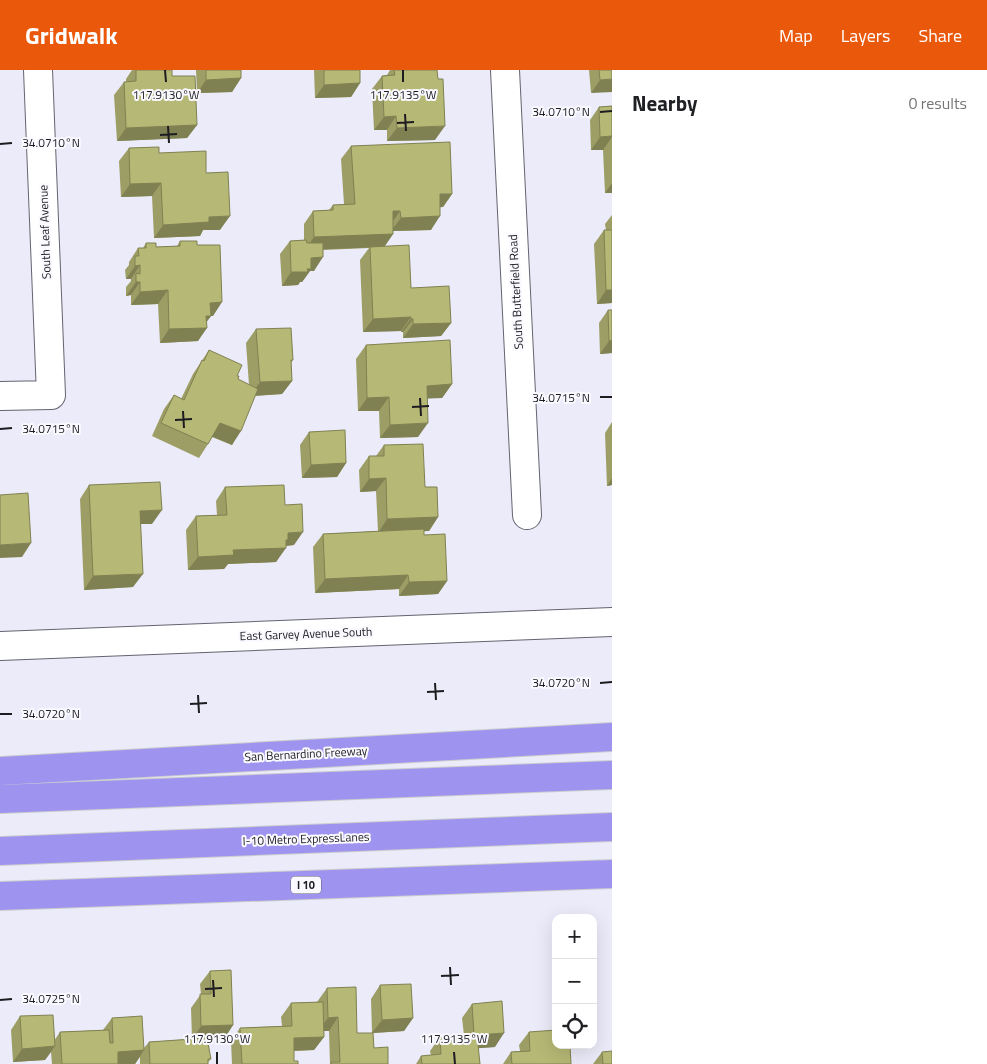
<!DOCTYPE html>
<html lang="en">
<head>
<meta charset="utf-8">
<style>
  body { margin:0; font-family:"Titillium Web",sans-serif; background:#f2f2f2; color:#202124 }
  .controls { position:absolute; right:15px; bottom:15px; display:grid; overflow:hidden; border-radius:10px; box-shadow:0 5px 20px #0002 }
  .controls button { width:45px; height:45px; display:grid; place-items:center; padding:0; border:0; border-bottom:1px solid #e0e0e0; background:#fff; color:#202124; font:25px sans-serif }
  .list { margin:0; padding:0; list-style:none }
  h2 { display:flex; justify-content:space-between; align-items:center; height:65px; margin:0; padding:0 20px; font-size:21px }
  h2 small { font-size:16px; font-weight:400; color:#757577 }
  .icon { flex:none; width:28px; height:28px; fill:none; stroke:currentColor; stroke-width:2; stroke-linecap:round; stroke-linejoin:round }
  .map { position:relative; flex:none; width:612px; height:994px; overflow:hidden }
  header { display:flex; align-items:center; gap:30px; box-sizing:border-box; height:70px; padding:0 25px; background:#ea580c; color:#fff }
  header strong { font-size:24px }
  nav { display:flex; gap:28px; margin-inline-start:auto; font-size:18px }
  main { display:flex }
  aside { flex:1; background:#fff }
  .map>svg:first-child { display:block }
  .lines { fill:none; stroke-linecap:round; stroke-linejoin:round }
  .minor-casing { stroke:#646370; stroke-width:30 }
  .tertiary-casing { stroke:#646370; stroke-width:30 }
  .motorway-casing { stroke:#cdcdce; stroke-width:30 }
  .minor { stroke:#fff; stroke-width:28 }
  .tertiary { stroke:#fff; stroke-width:28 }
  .motorway { stroke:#9f93f0; stroke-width:28 }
  .wall { fill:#9d9e65 }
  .shaded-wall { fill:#7f8152 }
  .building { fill:#b6b875; stroke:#7f8152 }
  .ticks { fill:none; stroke:#1d1c21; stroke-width:2 }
  .labels { text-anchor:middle; stroke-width:4; stroke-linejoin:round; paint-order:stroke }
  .shield { fill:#f9f9ff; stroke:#5f5e64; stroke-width:1 }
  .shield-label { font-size:11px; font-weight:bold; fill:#1d1c21 }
  .street-label { font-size:12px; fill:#1d1c21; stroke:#f9f9ff }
  .ticks-label { font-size:12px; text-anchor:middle; fill:#1d1c21; stroke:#f9f9ff; stroke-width:4; stroke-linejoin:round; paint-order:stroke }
</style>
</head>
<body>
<header>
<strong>Gridwalk</strong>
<nav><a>Map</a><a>Layers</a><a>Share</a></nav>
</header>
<main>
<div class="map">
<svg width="612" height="994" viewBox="0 0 612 994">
  <rect width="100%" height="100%" fill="#ebebf9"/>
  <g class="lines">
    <g class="minor-casing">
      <g id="minor">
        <path d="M505,0L527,445"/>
        <path d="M0,326L51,325L38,0"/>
      </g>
    </g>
    <g class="tertiary-casing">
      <path id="tertiary" d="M0,576L612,552"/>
    </g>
    <g class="motorway-casing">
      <g id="motorway">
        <path d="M0,701L612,667"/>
        <path d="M0,729L612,705"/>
        <path d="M0,781L612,757"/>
        <path d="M0,826L612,804"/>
      </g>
    </g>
    <use href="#minor" class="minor"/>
    <use href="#tertiary" class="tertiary"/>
    <use href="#motorway" class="motorway"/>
  </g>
  <g class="wall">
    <path d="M132,0H172V6L197,55L187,68L117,71L114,25L124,12H126V9Z"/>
    <path d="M196,0H241V8L232,22L197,23Z"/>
    <path d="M314,0H360V13L351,27L315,28Z"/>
    <path d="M390,0H437L435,70L387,71V60H374L372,19L382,6L387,5Z"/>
    <path d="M589,0H612L591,23Z"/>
    <path d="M612,36V123H605L603,80H591L590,50L599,37Z"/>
    <path d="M351,76L452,124L443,137H440L431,160L393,161V164L385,176L411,218L451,253L441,266L403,268V262H401V261L363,262L360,190L369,178L323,180L314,201H310L302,212H300L298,215L282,216L280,184L290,171L304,170V154L313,141L329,140L333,135L344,134L341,89Z"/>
    <path d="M129,78L159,83L206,103L220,160H203L200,166L154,168L152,126L121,127L119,91Z"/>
    <path d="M612,145V233L597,234L594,174L604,160H606L605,154Z"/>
    <path d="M180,171L197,175L213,246H211L207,251L198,271L160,273L158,234L131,235V225L126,226V217L131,211V209H126L125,200L129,195V192L138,178H143L146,173L156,177L177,176Z"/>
    <path d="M608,240L612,283L600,284L599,253Z"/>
    <path d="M256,259L293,290L291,293L292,311L282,324L255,326L232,375L212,367L208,374L199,388L152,366L164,339L174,325L181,329L193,304L209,280L237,306L238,309L249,315L246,273Z"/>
    <path d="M366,275L452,314L442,328H427L418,367L380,368L379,341H358L356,289Z"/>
    <path d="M612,352V415L607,416L605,363Z"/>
    <path d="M309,362L346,393L337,407L302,408L300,375Z"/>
    <path d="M384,375L425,417L438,447L429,461H424V465L447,511L438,524L399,526V519L315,523L313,477L323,464L378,461L376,421L360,422L359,400L369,386H376Z"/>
    <path d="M89,415L152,454H141L133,517L84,520L80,429Z"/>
    <path d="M225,417L285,435L294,475L286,476L276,492L228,494L224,499L188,500L186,460L196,446L217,445L216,431Z"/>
    <path d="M210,901L233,955L224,969H207L211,989L208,992V994H140V987L135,994H52L51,982L45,990L13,992L11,960L20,946L54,971L60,962L103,960L112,948L144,978L149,972L192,969L191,938L201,924L200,914Z"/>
    <path d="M380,915L413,948L404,961L373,963L374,978L388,994H330L329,961H324V967L314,980L294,981V991L298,994H232L231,971L240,958L282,956L281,947L291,933L317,932L327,918L357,963H372L371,929Z"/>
    <path d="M556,917V975L571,994H503L511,982L520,981L519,975L529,962L554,961L553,921Z"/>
    <path d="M472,934L495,977L478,978L480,994H416L421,986L431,985L430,981L440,967L464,965L462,948Z"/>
    <path d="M602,982L612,994H593Z"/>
  </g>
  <g class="shaded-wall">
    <path d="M241,8L232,22L197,23L206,10Z"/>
    <path d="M612,9V22L591,23L600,10Z"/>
    <path d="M360,13L351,27L315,28L324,15Z"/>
    <path d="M396,46L387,60H374L384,47Z"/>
    <path d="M197,55L187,68L117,71L126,58Z"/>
    <path d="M445,56L435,70L387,71L397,58Z"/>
    <path d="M612,66V67L603,80H591L600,67Z"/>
    <path d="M161,113L152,126L121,127L130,114Z"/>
    <path d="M612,113V123H605Z"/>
    <path d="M440,124H452L443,137L430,138Z"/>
    <path d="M393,141H400L391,154Z"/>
    <path d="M230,146L220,160H203L200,166L154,168L163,155L209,147Z"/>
    <path d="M440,146L431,160L391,161L401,148Z"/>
    <path d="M393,164L384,177L305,180L314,167Z"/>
    <path d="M323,187L314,201H310L302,212H300L298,215L282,216L291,202L311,188Z"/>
    <path d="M140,195L131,209H126L135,196Z"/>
    <path d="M136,212H140L131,225L126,226Z"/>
    <path d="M168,220L158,234L131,235L140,222Z"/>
    <path d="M606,220H612V233L597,234Z"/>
    <path d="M222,232L213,246H201L210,233Z"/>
    <path d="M206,246H211L202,258H207L198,271L160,273L169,259Z"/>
    <path d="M411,247L401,261L363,262L373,249Z"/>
    <path d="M411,249H413L403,262H401Z"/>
    <path d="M451,253L441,266L403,268L413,254Z"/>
    <path d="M612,270V283L600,284L609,271Z"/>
    <path d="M292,311L282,324L250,326L260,312Z"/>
    <path d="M452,314L442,328L417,329L427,316Z"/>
    <path d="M389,327L379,341H358L367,328Z"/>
    <path d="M220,353L241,361L232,375L211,366Z"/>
    <path d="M428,353L418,367L380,368L390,355Z"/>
    <path d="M346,393L337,407L302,408L311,395Z"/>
    <path d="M386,408L376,421L360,422L369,409Z"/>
    <path d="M612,408V415L607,416Z"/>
    <path d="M162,440L152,454H131L140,441Z"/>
    <path d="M438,447L429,461L378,463L387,449Z"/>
    <path d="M303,462L294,475L284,476L286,478L276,492L228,494L224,499L188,500L198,487L233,480L288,463Z"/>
    <path d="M31,473L22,487L0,488V475Z"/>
    <path d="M143,504L133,517L84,520L93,506Z"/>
    <path d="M408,505L399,519L315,523L325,509Z"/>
    <path d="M447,511L438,524L399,526L409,512Z"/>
    <path d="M338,947L329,961H318L328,948Z"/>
    <path d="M413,948L404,961L372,963L382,950Z"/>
    <path d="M233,955L224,969L192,970L201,956Z"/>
    <path d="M504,963L495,977L468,979L477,965Z"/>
    <path d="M324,967L314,980L284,981L294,968Z"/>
    <path d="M55,976L45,990L13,992L22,979Z"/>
    <path d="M144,980L135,994H109L118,982Z"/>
  </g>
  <g class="building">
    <path d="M136,0H172V6H195L197,55L126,58L124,12L136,11Z"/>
    <path d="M206,0H241V8L206,10Z"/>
    <path d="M324,0H360V13L324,15Z"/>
    <path d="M394,0H437L438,9H443L445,56L397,58L396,46L384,47L382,6L395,5Z"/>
    <path d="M599,0H612V9L600,10Z"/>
    <path d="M612,36V66L600,67L599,37Z"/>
    <path d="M450,72L452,124H440V146L401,148L400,141H393V164L314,167L313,141L333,140V135L355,134L351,76Z"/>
    <path d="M159,77V83L206,81V103L228,102L230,146L209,147V152L163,155L161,113L130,114L129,78Z"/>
    <path d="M604,160H612V220H606Z"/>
    <path d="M306,170L307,173H323V187L311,188V199H307L308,202H291L290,171Z"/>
    <path d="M180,171H197V175H220L222,232L210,233L211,246H206L207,258L169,259L168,220L140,222V212H136V203L140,204V195L135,196V186H139L138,178H146V173H156V177L180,176Z"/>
    <path d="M409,175L411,218L449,216L451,253L413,254V249H411V247L373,249L370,177Z"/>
    <path d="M608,240H612V270L609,271Z"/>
    <path d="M291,258L293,290H291L292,311L260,312L256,259Z"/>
    <path d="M450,270L452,314L427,316L428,353L390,355L389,327L367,328L366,275Z"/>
    <path d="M209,280L242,295L237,306H239L238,309L258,319L241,361L220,353L208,374L161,353L174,325L184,330L202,290L204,291Z"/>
    <path d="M345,360L346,393L311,395L309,362Z"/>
    <path d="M423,374L425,417H437L438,447L387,449L386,408L369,409V386H384V375Z"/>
    <path d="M160,412L162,440L140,441L143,504L93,506L89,415Z"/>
    <path d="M284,415L285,435L302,434L303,462L288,463V470H286V478L233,480L234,485L198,487L196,446L227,445L225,417Z"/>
    <path d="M28,423L31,473L0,475V425Z"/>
    <path d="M424,459V465L445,464L447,511L409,512L408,505L325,509L323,464Z"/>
    <path d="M231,900L233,955L201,956L200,924H211L210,901Z"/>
    <path d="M411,914L413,948L382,950L380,915Z"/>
    <path d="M356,917L357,963H373L374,978L388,977V994H331V992H340L338,947L328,948L327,918Z"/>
    <path d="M502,931L504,963L477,965L480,994H422L421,986L441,984L440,967L474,965L472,934Z"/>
    <path d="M323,932L324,967L294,968V991H298V994H242L240,958L292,956L291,933Z"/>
    <path d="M53,945L55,976L22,979L20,946Z"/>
    <path d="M142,946L144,980L118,982V994H62L60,962L109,960L110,973H113L112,948Z"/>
    <path d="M556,960V975H570L571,994H512L511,982L530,981L529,962Z"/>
    <path d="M207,968L211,989H208V994H150L149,972Z"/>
    <path d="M612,981V994H603L602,982Z"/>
  </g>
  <path class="ticks" d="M165,0L166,12M403,0V12M600,42L612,41M405,44L406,61M397,53L414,52M168,56L169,73M160,65L177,64M0,74L12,73M600,327H612M420,328L421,346M412,337L429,336M183,341L184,358M175,350L192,349M0,359L12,358M435,613L436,630M600,613L612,612M427,622L444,621M198,625L199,643M190,634L207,633M0,644H12M450,897L451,915M441,906L459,905M213,910L214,927M205,919L222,918M0,930L12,929M217,982V994M454,982L455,994"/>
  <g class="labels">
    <rect class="shield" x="291" y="806.5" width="30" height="17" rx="4"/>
    <g class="shield-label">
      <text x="306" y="819">I 10</text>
    </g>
    <g class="street-label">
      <text transform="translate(45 162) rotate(-92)" y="4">South Leaf Avenue</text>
      <text transform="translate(516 222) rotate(-93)" y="4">South Butterfield Road</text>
      <text transform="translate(306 564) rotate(-2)" y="4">East Garvey Avenue South</text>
      <text transform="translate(306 684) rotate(-3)" y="4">San Bernardino Freeway</text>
      <text transform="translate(306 769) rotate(-2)" y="4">I-10 Metro ExpressLanes</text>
    </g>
  </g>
  <g class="ticks-label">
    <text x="166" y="29">117.9130°W</text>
    <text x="403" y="29">117.9135°W</text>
    <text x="561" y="46">34.0710°N</text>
    <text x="51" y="77">34.0710°N</text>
    <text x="561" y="332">34.0715°N</text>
    <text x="51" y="363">34.0715°N</text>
    <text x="561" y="617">34.0720°N</text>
    <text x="51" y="648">34.0720°N</text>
    <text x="51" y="933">34.0725°N</text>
    <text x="217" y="973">117.9130°W</text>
    <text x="454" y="973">117.9135°W</text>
  </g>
</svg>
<div class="controls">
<button>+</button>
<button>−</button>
<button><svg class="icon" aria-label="locate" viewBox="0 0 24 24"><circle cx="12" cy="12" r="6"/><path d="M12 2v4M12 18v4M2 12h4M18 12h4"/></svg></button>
</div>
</div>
<aside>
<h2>Nearby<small>0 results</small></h2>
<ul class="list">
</ul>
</aside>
</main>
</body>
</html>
